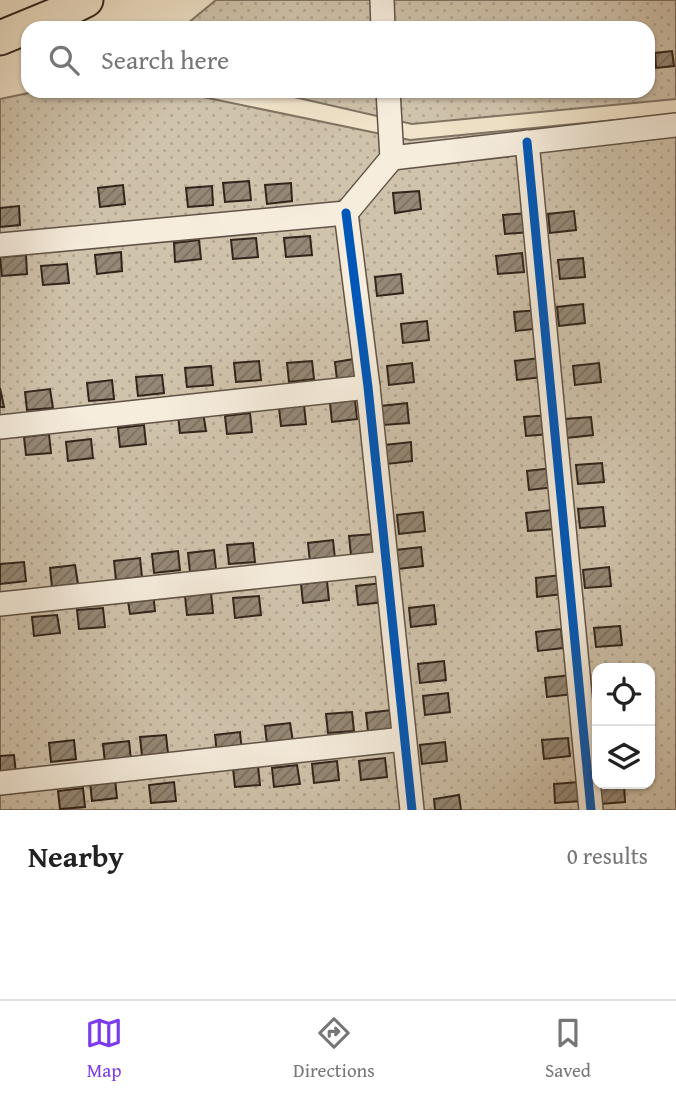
<!DOCTYPE html>
<html lang="en">
<head>
<meta charset="utf-8">
<style>
  body { margin:0; font-family:"Gentium Book Plus",serif; background:#f2f2f2; color:#222 }
  .controls { position:absolute; right:21px; bottom:21px; display:grid; overflow:hidden; border-radius:14px; box-shadow:0 2px 5px #0004 }
  .controls button { width:63px; height:63px; display:grid; place-items:center; padding:0; border:0; border-bottom:2px solid #e0e0e0; background:#fff; color:#222; font:35px sans-serif }
  .list { margin:0; padding:0; list-style:none }
  h2 { display:flex; justify-content:space-between; align-items:center; height:91px; margin:0; padding:0 28px; font-size:30px }
  h2 small { font-size:23px; font-weight:400; color:#767676 }
  .icon { flex:none; width:38px; height:38px; fill:none; stroke:currentColor; stroke-width:2; stroke-linecap:round; stroke-linejoin:round }
  .map { position:relative; flex:none; width:676px; height:810px; overflow:hidden }
  .search { position:absolute; background:#fff; box-shadow:0 2px 5px #0004; left:21px; right:21px; top:21px; height:77px; display:flex; align-items:center; gap:18px; box-sizing:border-box; padding:0 24px; border-radius:21px; color:#767676; font-size:26px }
  .sheet { height:189px; background:#fff }
  nav { display:flex; justify-content:space-around; align-items:center; box-sizing:border-box; height:98px; border-top:2px solid #e0e0e0; background:#fff; font-size:19px; color:#767676 }
  nav a { display:grid; justify-items:center; gap:4px }
  nav .on { color:#7c3aed }
  .map>svg:first-child { display:block }
  .grass { fill:url(#grass-dots); stroke:#807464; stroke-width:2; fill-rule:evenodd }
  .building { fill:url(#building-hatch); stroke:#31241b; stroke-width:2 }
  .lines { fill:none; stroke-linecap:round; stroke-linejoin:round }
  .minor-casing { stroke:#615447; stroke-width:26 }
  .highway-casing { stroke:#31241b; stroke-width:37 }
  .minor { stroke:#f6eddd; stroke-width:23 }
  .highway { stroke:#f1e4ca; stroke-width:33 }
  .cycleway-casing { stroke:#f6eddd; stroke-width:13 }
  .cycleway { stroke:#0057b8; stroke-width:9 }
</style>
</head>
<body>
<div class="map">
<svg width="676" height="810" viewBox="0 0 676 810">
  <defs>
    <pattern id="grass-dots" width="8" height="8" patternUnits="userSpaceOnUse" patternTransform="scale(1.75)"><rect width="8" height="8" fill="#d0c3ac"/><path d="M2 2h.1M6 6h.1" fill="none" stroke="#b3a793" stroke-width="1.8" stroke-linecap="round"/></pattern>
    <pattern id="building-hatch" width="6" height="6" patternUnits="userSpaceOnUse" patternTransform="scale(1.75)"><rect width="6" height="6" fill="#958876"/><path d="M-1 1l2-2M0 6l6-6M5 7l2-2" fill="none" stroke="#7a6f60"/></pattern>
  </defs>
  <rect width="100%" height="100%" fill="#f1e4ca"/>
  <filter id="stains"><feTurbulence type="fractalNoise" baseFrequency=".00286" numOctaves="4"/><feColorMatrix values="0 0 0 0 .2 0 0 0 0 .09 0 0 0 0 .02 0 0 0 .5 -.17"/></filter>
  <radialGradient id="worn" r=".72"><stop offset=".6" stop-color="#630" stop-opacity="0"/><stop offset="1" stop-color="#630" stop-opacity=".3"/></radialGradient>
  <g class="grass">
    <path d="M216,0H676V99L412,124L268,91H648V28H182Z"/>
    <path d="M38,91H174L410,140L676,114V810H0V99ZM597,668H650V784H597Z"/>
  </g>
  <g class="building">
    <path d="M672,51L674,66L656,68L655,53Z"/>
    <path d="M249,181L251,200L225,202L223,183Z"/>
    <path d="M291,183L292,201L267,204L265,185Z"/>
    <path d="M123,185L125,204L100,207L98,188Z"/>
    <path d="M212,186L213,205L188,207L186,188Z"/>
    <path d="M419,191L421,209L395,213L393,193Z"/>
    <path d="M19,206L20,225L0,227V208Z"/>
    <path d="M574,211L576,230L550,233L548,214Z"/>
    <path d="M529,213L531,232L505,234L503,215Z"/>
    <path d="M310,236L312,255L286,257L284,238Z"/>
    <path d="M256,238L258,257L233,259L231,240Z"/>
    <path d="M199,240L201,259L175,262L174,243Z"/>
    <path d="M121,252L122,271L97,274L95,255Z"/>
    <path d="M522,253L524,272L498,274L496,256Z"/>
    <path d="M26,255L27,274L2,276L0,257Z"/>
    <path d="M583,258L585,277L560,279L558,260Z"/>
    <path d="M67,264L69,283L43,285L41,266Z"/>
    <path d="M401,274L403,293L377,296L375,277Z"/>
    <path d="M583,304L585,323L559,326L557,307Z"/>
    <path d="M540,310L542,328L516,331L514,312Z"/>
    <path d="M427,321L429,340L403,343L401,324Z"/>
    <path d="M361,358L363,378L337,380L335,362Z"/>
    <path d="M540,358L542,377L517,380L515,361Z"/>
    <path d="M259,361L261,380L236,382L234,363Z"/>
    <path d="M312,361L314,379L289,382L287,363Z"/>
    <path d="M412,363L414,382L389,385L387,366Z"/>
    <path d="M599,363L601,382L575,385L573,366Z"/>
    <path d="M211,366L213,385L187,387L185,368Z"/>
    <path d="M162,375L164,393L138,396L136,377Z"/>
    <path d="M112,380L114,399L89,401L87,383Z"/>
    <path d="M0,388L4,407H0Z"/>
    <path d="M50,389L53,408L27,410L25,392Z"/>
    <path d="M355,400L357,419L332,422L330,403Z"/>
    <path d="M407,403L409,423L383,425L381,406Z"/>
    <path d="M304,405L306,424L281,426L279,408Z"/>
    <path d="M203,412L206,431L180,433L178,415Z"/>
    <path d="M250,413L252,432L227,434L225,416Z"/>
    <path d="M550,415L551,434L526,436L524,417Z"/>
    <path d="M591,417L593,435L567,438L565,419Z"/>
    <path d="M144,425L146,444L120,447L118,428Z"/>
    <path d="M49,434L51,453L26,455L24,437Z"/>
    <path d="M91,439L93,458L68,461L66,442Z"/>
    <path d="M411,442L412,461L387,464L385,445Z"/>
    <path d="M602,463L604,482L578,484L576,465Z"/>
    <path d="M553,468L555,487L529,490L527,471Z"/>
    <path d="M603,507L605,526L580,528L578,509Z"/>
    <path d="M552,510L554,529L528,531L526,513Z"/>
    <path d="M423,512L425,531L399,534L397,515Z"/>
    <path d="M374,534L376,553L351,555L349,536Z"/>
    <path d="M333,540L335,559L310,562L308,543Z"/>
    <path d="M253,543L255,562L229,564L227,545Z"/>
    <path d="M421,547L423,566L398,569L396,550Z"/>
    <path d="M214,550L216,569L190,572L188,553Z"/>
    <path d="M178,551L180,570L154,573L152,554Z"/>
    <path d="M140,558L142,577L116,580L114,561Z"/>
    <path d="M24,562L26,581L0,584V564Z"/>
    <path d="M75,565L78,584L52,587L50,568Z"/>
    <path d="M609,567L611,586L585,588L583,570Z"/>
    <path d="M561,575L563,594L537,597L536,578Z"/>
    <path d="M327,581L329,600L303,603L301,584Z"/>
    <path d="M382,583L384,602L358,605L356,586Z"/>
    <path d="M153,592L155,611L130,614L127,595Z"/>
    <path d="M211,593L213,613L187,615L185,596Z"/>
    <path d="M259,596L261,615L235,618L233,598Z"/>
    <path d="M434,605L436,624L411,627L409,608Z"/>
    <path d="M103,608L105,627L79,629L77,610Z"/>
    <path d="M57,615L60,633L34,636L32,617Z"/>
    <path d="M620,626L622,645L596,647L594,628Z"/>
    <path d="M561,629L563,648L538,651L536,632Z"/>
    <path d="M444,661L446,680L420,683L418,664Z"/>
    <path d="M571,675L573,694L547,697L545,678Z"/>
    <path d="M448,693L450,712L425,715L423,696Z"/>
    <path d="M593,695H597V714H595Z"/>
    <path d="M392,710L394,729L368,732L366,713Z"/>
    <path d="M352,712L354,731L328,733L326,714Z"/>
    <path d="M290,723L293,742L267,745L265,726Z"/>
    <path d="M240,732L242,751L217,754L215,735Z"/>
    <path d="M166,735L168,753L142,756L140,737Z"/>
    <path d="M568,738L570,756L544,759L542,740Z"/>
    <path d="M74,740L76,759L51,762L49,743Z"/>
    <path d="M129,741L131,760L105,763L103,744Z"/>
    <path d="M445,742L447,761L422,764L420,745Z"/>
    <path d="M14,755L16,774L0,776V756Z"/>
    <path d="M385,758L387,777L361,780L359,761Z"/>
    <path d="M337,761L339,780L314,783L312,764Z"/>
    <path d="M297,765L300,784L274,787L272,768Z"/>
    <path d="M258,766L260,785L235,787L233,768Z"/>
    <path d="M115,779L117,798L92,801L90,782Z"/>
    <path d="M174,782L176,801L151,803L149,785Z"/>
    <path d="M579,782L581,801L555,803L554,784Z"/>
    <path d="M624,784L625,802L600,804L598,785Z"/>
    <path d="M83,788L85,807L60,809L58,791Z"/>
    <path d="M459,795L461,810H435L434,799Z"/>
  </g>
  <g class="lines">
    <g class="minor-casing">
      <g id="minor">
        <path d="M382,0L383,28"/>
        <path d="M527,142L591,810"/>
        <path d="M392,158L676,125"/>
        <path d="M346,213L368,387L412,810"/>
        <path d="M0,245L346,213L392,158L388,91"/>
        <path d="M0,427L368,387"/>
        <path d="M0,604L386,563"/>
        <path d="M0,783L404,739"/>
      </g>
    </g>
    <g class="highway-casing">
      <path id="highway" d="M0,38L56,15L86,0"/>
    </g>
    <use href="#minor" class="minor"/>
    <use href="#highway" class="highway"/>
    <g class="cycleway-casing">
      <g id="cycleway">
        <path d="M527,142L591,810"/>
        <path d="M346,213L368,387L412,810"/>
      </g>
    </g>
    <use href="#cycleway" class="cycleway"/>
  </g>
  <rect width="100%" height="100%" filter="url(#stains)"/>
  <rect width="100%" height="100%" fill="url(#worn)"/>
</svg>
<div class="controls">
<button><svg class="icon" aria-label="locate" viewBox="0 0 24 24"><circle cx="12" cy="12" r="6"/><path d="M12 2v4M12 18v4M2 12h4M18 12h4"/></svg></button>
<button><svg class="icon" aria-label="layers" viewBox="0 0 24 24"><path d="M12 4l9 5-9 5-9-5zM3 14l9 5 9-5"/></svg></button>
</div>
<div class="search"><svg class="icon" aria-label="search" viewBox="0 0 24 24"><circle cx="10" cy="10" r="6"/><path d="M15 15l6 6"/></svg>Search here</div>
</div>
<section class="sheet">
<h2>Nearby<small>0 results</small></h2>
<ul class="list">
</ul>
</section>
<nav>
<a class="on"><svg class="icon" aria-label="map" viewBox="0 0 24 24"><path d="M3 6l6-2 6 2 6-2v14l-6 2-6-2-6 2zM9 4v14M15 6v14"/></svg>Map</a>
<a><svg class="icon" aria-label="directions" viewBox="0 0 24 24"><path d="M12 3l9 9-9 9-9-9zM9 14v-3h6M13 9l2 2-2 2"/></svg>Directions</a>
<a><svg class="icon" aria-label="saved" viewBox="0 0 24 24"><path d="M7 4h10v16l-5-4-5 4z"/></svg>Saved</a>
</nav>
</body>
</html>
